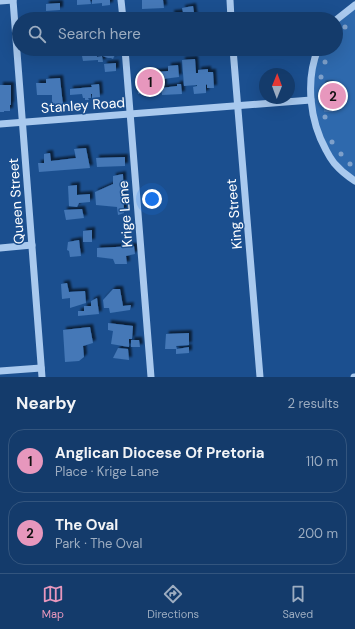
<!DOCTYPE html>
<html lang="en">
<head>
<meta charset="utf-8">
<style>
  body { margin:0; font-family:"DM Sans",sans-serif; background:#1d4271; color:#f1f3f6 }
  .compass { position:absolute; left:259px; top:68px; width:36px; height:36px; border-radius:50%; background:#143b6b; box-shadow:0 4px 16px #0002; rotate:1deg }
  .you { position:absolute; left:152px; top:199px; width:14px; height:14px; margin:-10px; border:3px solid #fff; border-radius:50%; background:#1a73e8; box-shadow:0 0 0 6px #1a73e833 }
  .badge { display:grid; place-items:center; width:26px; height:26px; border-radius:50%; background:#e797bd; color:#111; font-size:13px; font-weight:700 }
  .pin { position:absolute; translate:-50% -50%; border:2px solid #fff; box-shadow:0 1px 4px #0006 }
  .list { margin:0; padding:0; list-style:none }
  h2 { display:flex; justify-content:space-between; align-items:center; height:52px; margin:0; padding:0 16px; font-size:17px }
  h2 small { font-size:13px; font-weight:400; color:#9dadc1 }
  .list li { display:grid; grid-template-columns:26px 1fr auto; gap:12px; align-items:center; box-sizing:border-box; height:64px; margin:0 8px 8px; padding:0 8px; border:1px solid #33557e; border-radius:16px }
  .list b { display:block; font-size:15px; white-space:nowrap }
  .list p { margin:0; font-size:13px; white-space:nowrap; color:#9dadc1 }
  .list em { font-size:13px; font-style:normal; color:#9dadc1 }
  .icon { flex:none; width:22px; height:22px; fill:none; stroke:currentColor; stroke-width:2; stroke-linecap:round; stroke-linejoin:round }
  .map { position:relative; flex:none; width:355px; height:377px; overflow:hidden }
  .search { position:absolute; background:#143b6b; box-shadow:0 4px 16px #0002; left:12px; right:12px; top:12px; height:44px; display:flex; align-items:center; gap:10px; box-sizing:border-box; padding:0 14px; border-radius:22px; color:#9dadc1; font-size:15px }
  .sheet { height:196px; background:#143b6b }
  nav { display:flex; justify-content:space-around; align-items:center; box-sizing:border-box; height:56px; border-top:1px solid #33557e; background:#143b6b; font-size:11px; color:#9dadc1 }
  nav a { display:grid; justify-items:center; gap:2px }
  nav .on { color:#e797bd }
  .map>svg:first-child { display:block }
  .green { fill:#2e69ad }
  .building { fill:#4478b7; filter:url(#shadow) }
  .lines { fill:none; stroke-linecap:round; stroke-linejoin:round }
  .minor { stroke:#a9c9ee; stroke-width:7 }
  .tree { fill:#7ea0ca }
  .labels { text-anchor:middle; stroke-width:3; stroke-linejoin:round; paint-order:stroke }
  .street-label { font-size:14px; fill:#fff; stroke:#1b4f8f }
</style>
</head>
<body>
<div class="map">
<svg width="355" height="377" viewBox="0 0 355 377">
  <defs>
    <filter id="shadow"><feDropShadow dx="3" dy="-3" stdDeviation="1" flood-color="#0009"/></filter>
  </defs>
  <rect width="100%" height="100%" fill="#1b4f8f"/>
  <path class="green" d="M355,7V182L350,180L318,136L311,83L318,49H336V23Z"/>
  <g class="building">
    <path d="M77,0H90L91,4L77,5Z"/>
    <path d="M92,0H110V5L102,6V3L92,4Z"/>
    <path d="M142,0H163L164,8L142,9Z"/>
    <path d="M60,3V10L46,11V4Z"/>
    <path d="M193,6L195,19H172L171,13L183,12L182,8Z"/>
    <path d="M99,49H109L116,52L113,59L111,58H108L100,55L101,52L98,51Z"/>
    <path d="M138,49H151L146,54L145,52L143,55L138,51Z"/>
    <path d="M97,55V57L102,56L103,62H98V60L83,61L82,56Z"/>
    <path d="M195,59L196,73H198V70L208,69V72H213L214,88H207V84L206,85V93L194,94L193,87L197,86V85L184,86L182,60Z"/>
    <path d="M116,63V71L105,72L104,64Z"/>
    <path d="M178,65L179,77L163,79L164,87L148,88L147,86H146V91H145V93L138,94L137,75L144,74V78L147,77L146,73L168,71V66Z"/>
    <path d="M60,78L63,105L52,106V95H37L36,83H46V79Z"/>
    <path d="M99,84L100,97L92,98V94H91V98H88L89,100H85V98H83L82,94L70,95V89L92,87L91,85Z"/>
    <path d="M177,84H181L182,94L162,95L161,88L177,86Z"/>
    <path d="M323,84H331V87H335L336,108H333V112H324Z"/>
    <path d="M0,85H11V105H10V111H4V112H0Z"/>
    <path d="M86,148L90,168L39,172L38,163H44V154L50,153L51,161L76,158L74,149Z"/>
    <path d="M125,157V166L97,167L96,158Z"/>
    <path d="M123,174L124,213L118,215L117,207L96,205L95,192L113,184V176Z"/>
    <path d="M77,185V195L90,194V202L79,203L77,207L69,206L68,186Z"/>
    <path d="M82,209L84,218L66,220L64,210Z"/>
    <path d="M92,230V242H83V231Z"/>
    <path d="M79,240L81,256L70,257L69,251L67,250L68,242Z"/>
    <path d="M134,246L135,254L126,256L127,264H115L113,259L97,257V248Z"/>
    <path d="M67,283L69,292L85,291L86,303L70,308V298L62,299L61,284Z"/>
    <path d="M113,289H120L123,306L131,305L130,310L110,313L109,308H104L103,300Z"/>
    <path d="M97,298L99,314L78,316V311H84V306H91V301Z"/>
    <path d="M108,323L133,326L132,339H129V347L111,344L113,331L108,330Z"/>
    <path d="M90,327L93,343L83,346L84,357L79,361L65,362L63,330Z"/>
    <path d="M189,333V345L176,346L177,349L189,347V353L176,354V349H165L166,334Z"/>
    <path d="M131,340H139L140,347H131Z"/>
    <path d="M118,348L128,349L129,360L113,358Z"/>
  </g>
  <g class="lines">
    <g class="minor">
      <path d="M13,0L42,377"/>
      <path d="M121,0L123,19"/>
      <path d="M230,0L231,19"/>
      <path d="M0,1L13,0"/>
      <path d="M336,20L355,5"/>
      <path d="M125,49L151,377"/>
      <path d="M233,49L260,377"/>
      <path d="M318,49C305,81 310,121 326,150C328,154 331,159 334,163C340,170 347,176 355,181"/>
      <path d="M0,124L311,100"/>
      <path d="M0,248L32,245"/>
      <path d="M0,371L41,368"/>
      <path d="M354,377H355"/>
    </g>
  </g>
  <g class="tree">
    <circle cx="345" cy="27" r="2.5"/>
    <circle cx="325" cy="62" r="2.5"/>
    <circle cx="321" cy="77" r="2.5"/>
    <circle cx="325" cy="117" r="2.5"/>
    <circle cx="332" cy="142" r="2.5"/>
    <circle cx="341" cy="154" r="2.5"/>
    <circle cx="350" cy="164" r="2.5"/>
  </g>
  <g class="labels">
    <g class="street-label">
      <text transform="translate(83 105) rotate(-4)" y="5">Stanley Road</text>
      <text transform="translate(16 201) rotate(-94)" y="5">Queen Street</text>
      <text transform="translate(125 214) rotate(-94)" y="5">Krige Lane</text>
      <text transform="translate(234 214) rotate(-95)" y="5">King Street</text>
    </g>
  </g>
</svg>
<svg class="compass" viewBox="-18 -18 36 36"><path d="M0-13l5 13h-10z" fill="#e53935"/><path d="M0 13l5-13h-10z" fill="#9dadc1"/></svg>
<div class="you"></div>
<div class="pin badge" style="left:150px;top:82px">1</div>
<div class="pin badge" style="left:333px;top:96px">2</div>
<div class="search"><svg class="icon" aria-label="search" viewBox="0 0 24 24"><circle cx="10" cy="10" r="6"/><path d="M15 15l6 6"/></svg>Search here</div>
</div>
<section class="sheet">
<h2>Nearby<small>2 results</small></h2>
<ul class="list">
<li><span class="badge">1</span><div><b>Anglican Diocese Of Pretoria</b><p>Place · Krige Lane</p></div><em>110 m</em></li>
<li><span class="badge">2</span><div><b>The Oval</b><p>Park · The Oval</p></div><em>200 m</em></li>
</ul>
</section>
<nav>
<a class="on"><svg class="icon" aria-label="map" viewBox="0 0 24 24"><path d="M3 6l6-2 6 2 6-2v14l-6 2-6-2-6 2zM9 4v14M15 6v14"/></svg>Map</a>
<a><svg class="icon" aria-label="directions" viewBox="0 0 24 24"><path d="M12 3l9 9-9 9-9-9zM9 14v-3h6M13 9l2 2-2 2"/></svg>Directions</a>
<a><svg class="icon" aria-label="saved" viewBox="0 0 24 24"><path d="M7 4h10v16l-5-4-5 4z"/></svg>Saved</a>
</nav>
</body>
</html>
